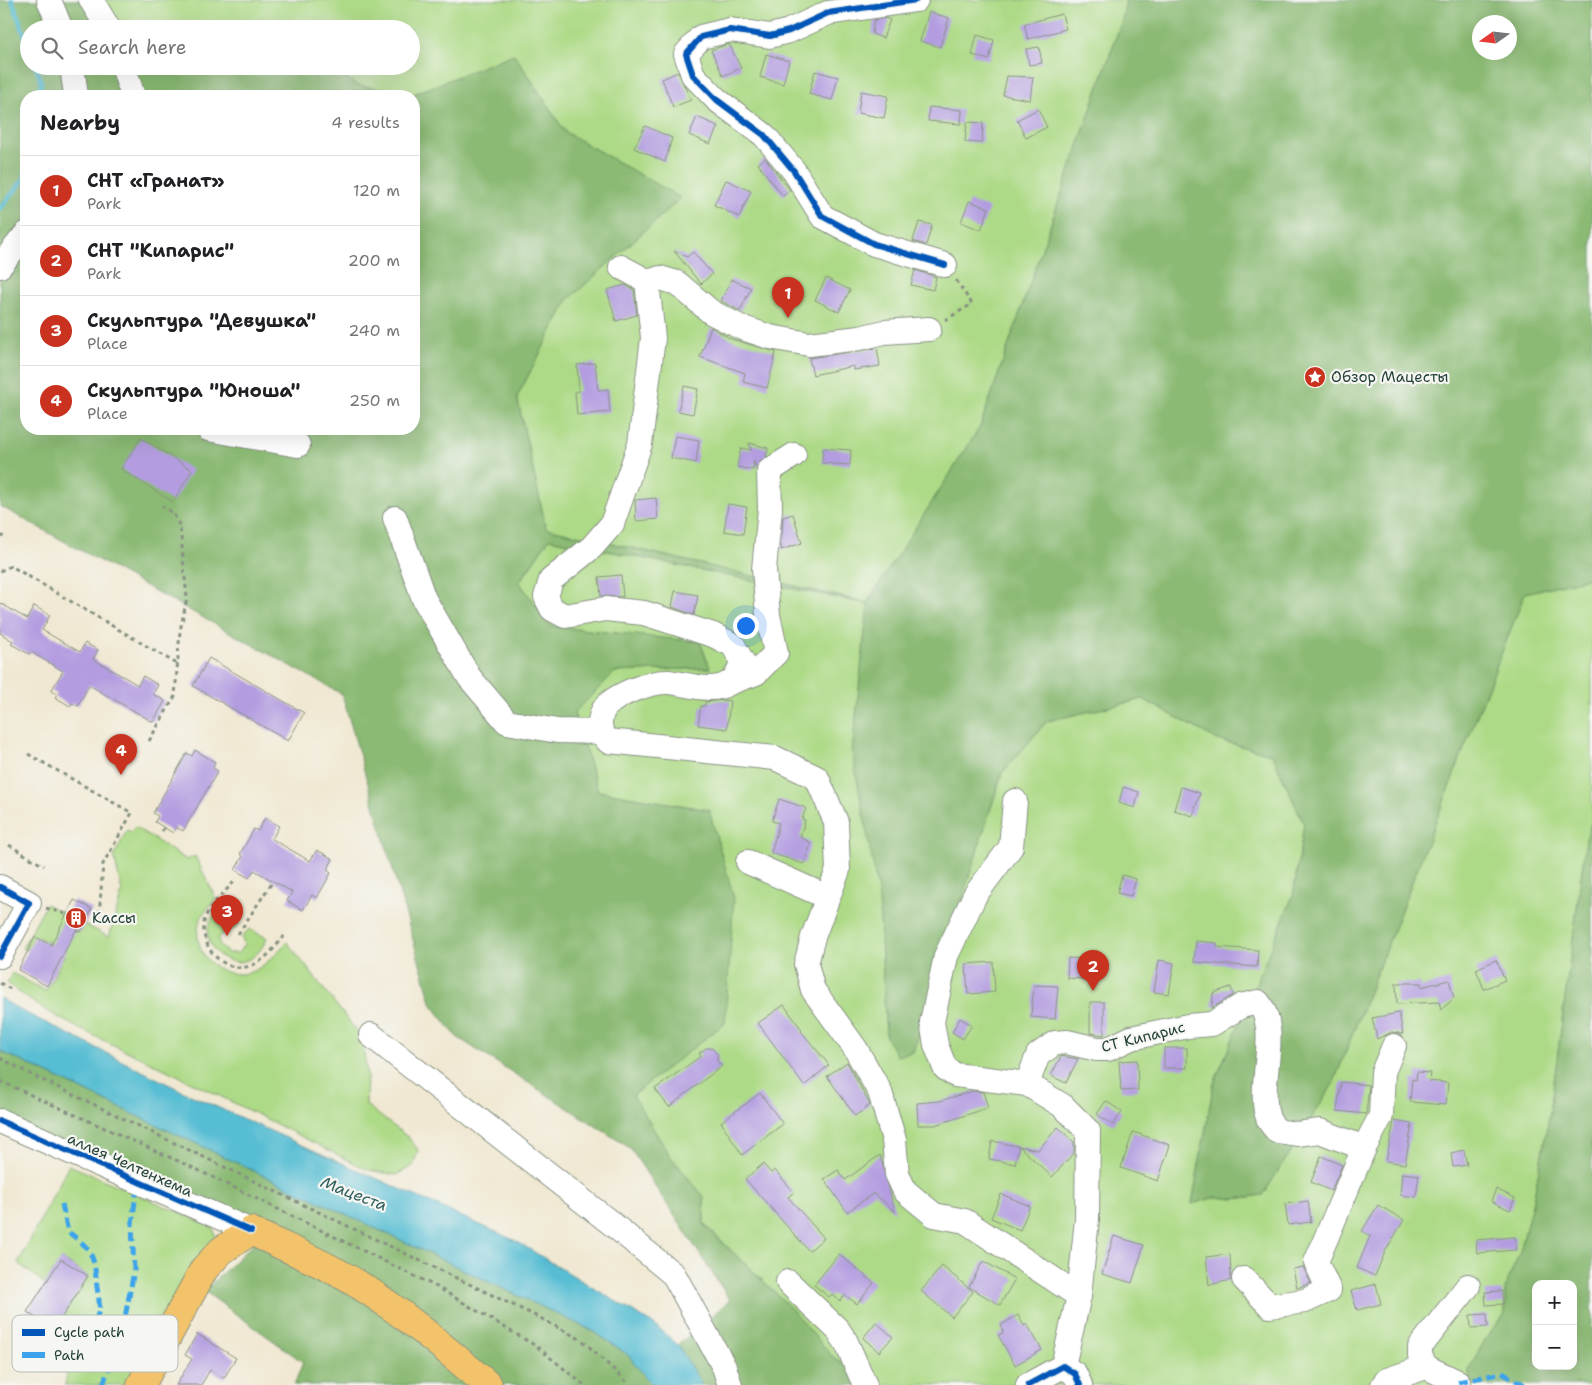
<!DOCTYPE html>
<html lang="en">
<head>
<meta charset="utf-8">
<style>
  body { margin:0; font-family:"Shantell Sans",sans-serif; background:#f6f6f6; color:#202124 }
  .controls { position:absolute; right:15px; bottom:15px; display:grid; overflow:hidden; border-radius:10px; box-shadow:0 5px 20px #0002 }
  .controls button { width:45px; height:45px; display:grid; place-items:center; padding:0; border:0; border-bottom:1px solid #e0e0e0; background:#fff; color:#202124; font:25px sans-serif }
  .compass { position:absolute; left:1472px; top:15px; width:45px; height:45px; border-radius:50%; background:#fff; box-shadow:0 5px 20px #0002; rotate:256deg }
  .you { position:absolute; left:745px; top:625px; width:18px; height:18px; margin:-12px; border:4px solid #fff; border-radius:50%; background:#1a73e8; box-shadow:0 0 0 8px #1a73e833 }
  .badge { display:grid; place-items:center; width:32px; height:32px; border-radius:50%; background:#c8321e; color:#fff; font-size:16px; font-weight:700 }
  .pin { position:absolute; translate:-50% -41px; filter:drop-shadow(0 1px 2px #0008) }
  .pin::after { content:''; position:absolute; top:26px; width:18px; height:15px; background:inherit; clip-path:polygon(0 0,100% 0,50% 100%) }
  .list { margin:0; padding:0; list-style:none }
  h2 { display:flex; justify-content:space-between; align-items:center; height:65px; margin:0; padding:0 20px; font-size:21px }
  h2 small { font-size:16px; font-weight:400; color:#757577 }
  .list li { display:grid; grid-template-columns:32px 1fr auto; gap:15px; align-items:center; box-sizing:border-box; height:70px; padding:0 20px; border-top:1px solid #e0e0e0 }
  .list b { display:block; font-size:19px; white-space:nowrap }
  .list p { margin:0; font-size:16px; white-space:nowrap; color:#757577 }
  .list em { font-size:16px; font-style:normal; color:#757577 }
  .icon { flex:none; width:28px; height:28px; fill:none; stroke:currentColor; stroke-width:2; stroke-linecap:round; stroke-linejoin:round }
  .map { position:relative; flex:none; width:1592px; height:1385px; overflow:hidden }
  .search { position:absolute; background:#fff; box-shadow:0 5px 20px #0002; left:20px; top:20px; width:400px; height:55px; display:flex; align-items:center; gap:12px; box-sizing:border-box; padding:0 18px; border-radius:28px; color:#757577; font-size:19px }
  .panel { position:absolute; background:#fff; box-shadow:0 5px 20px #0002; left:20px; top:90px; width:400px; height:345px; border-radius:20px }
  .map>svg:first-child { display:block }
  .green { fill:#adda86; stroke:#668c5d }
  .forest { fill:#8aba73; stroke:#547c54; fill-rule:evenodd }
  .water { fill:#56bdd3; stroke:#3a7d84 }
  .lines { fill:none; stroke-linecap:round; stroke-linejoin:round }
  .stream { stroke:#56bdd3; stroke-width:5 }
  .building { fill:#b39de0 }
  .minor-casing { stroke:#889283; stroke-width:26 }
  .major-casing { stroke:#889283; stroke-width:30 }
  .path { stroke:#889283; stroke-width:3; stroke-dasharray:4 4; stroke-linecap:butt }
  .minor { stroke:#fff; stroke-width:24 }
  .major { stroke:#f2c36a; stroke-width:28 }
  .quiet { stroke:#3da4eb; stroke-width:5; stroke-dasharray:10 5; stroke-linecap:butt }
  .cycleway-casing { stroke:#f6f6f2; stroke-width:9 }
  .cycleway { stroke:#0057b8; stroke-width:6 }
  .labels { text-anchor:middle; stroke-width:4.5; stroke-linejoin:round; paint-order:stroke }
  .poi-label { font-size:15px; fill:#1f3d34; stroke:#f6f6f2; text-anchor:start }
  .street-label { font-size:15px; fill:#1f3d34; stroke:#f6f6f2 }
  .water-label { font-size:16px; font-style:italic; fill:#2d5d5c; stroke:#f6f6f2 }
  .key { fill:#f6f6f2; stroke:#b6beb9; stroke-width:1 }
  .key-label { font-size:14px; fill:#1f3d34 }
</style>
</head>
<body>
<div class="map">
<svg width="1592" height="1385" viewBox="0 0 1592 1385">
  <rect width="100%" height="100%" fill="#f6f6f2"/>
  <filter id="ink" filterUnits="userSpaceOnUse"><feTurbulence type="fractalNoise" baseFrequency=".02" numOctaves="2"/><feDisplacementMap in="SourceGraphic" scale="10" xChannelSelector="R" yChannelSelector="G"/><feConvolveMatrix kernelMatrix="1 2 1 2 8 2 1 2 1" color-interpolation-filters="sRGB"/></filter>
  <filter id="wash" filterUnits="userSpaceOnUse"><feTurbulence type="fractalNoise" baseFrequency=".0096" numOctaves="4" result="noise"/><feDisplacementMap in="SourceGraphic" scale="20" xChannelSelector="R" yChannelSelector="G"/><feGaussianBlur stdDeviation="1.12" result="paint"/><feColorMatrix in="noise" values="0 0 0 0 0 0 0 0 0 0 0 0 0 0 0 0 0 1.4 0 .05"/><feComposite in="paint" operator="in"/></filter>
  <g filter="url(#wash)">
    <rect width="100%" height="100%" fill="#f0e8d2"/>
    <g class="green">
      <path d="M96,0H1126L1122,20L980,427L868,603L546,528L517,397L568,300L680,198L565,132L514,54L414,94L356,85L330,66H411V29H277L266,21L203,29H110Z"/>
      <path d="M549,539L868,604L853,751L1087,602L879,897L886,1037L913,1052L1002,773L1047,721L1143,699L1218,740L1272,754L1304,824L1293,896L1214,1083L1192,1203L1216,1197L1234,1199L1263,1195L1333,1084L1525,593L1592,577V820L1586,840L1550,1112L1534,1196L1520,1252L1505,1288V1314L1491,1330L1468,1370L1473,1385H876L832,1356L788,1305L704,1224V1197L670,1156L632,1095L725,1023L709,810L598,791L574,713L615,672L710,668L700,642L550,626L519,583Z"/>
      <path d="M135,827L187,860L195,856L216,899C208,908 199,917 198,929C194,958 224,981 251,972C265,967 277,952 287,942L362,1038L367,1076L366,1105L409,1138L418,1150L413,1166L396,1175L368,1170C296,1134 223,1097 150,1062C98,1037 53,1020 7,983L12,973L46,991L66,952L34,935L27,950L22,948L46,904L109,937L122,892L114,856L127,830L131,832Z"/>
      <path d="M227,905L240,923L235,929H226L218,938L220,946L228,953H238L244,945L242,937L249,929L267,938C242,996 175,934 227,905Z"/>
      <path d="M69,1165L213,1227L216,1239L128,1385H65L71,1350L54,1330L88,1276L62,1259L45,1284L18,1263Z"/>
    </g>
    <g class="forest">
      <path d="M0,0H96L110,29H29V66H330L356,85L414,94L514,54L565,132L681,198L568,300L517,397L546,528L867,603L980,427L1122,20L1126,0H1592V577L1525,593L1333,1084L1263,1195L1234,1199L1216,1197L1192,1204L1214,1083L1293,896L1304,824L1272,754L1218,740L1143,699L1047,721L1002,773L913,1052L897,1056L886,1037L879,897L852,752L868,604L549,539L519,582L551,626L700,642L710,668L615,672L574,713L598,791L709,810L734,898L725,1023L633,1095L670,1156L704,1197V1225L788,1305L832,1356L876,1385H702L678,1345L730,1300L630,1148L457,1037L432,1005L342,694L0,506ZM1480,22H1510V52H1480ZM26,96H414V429H26Z"/>
      <path d="M266,21L277,29H203Z"/>
      <path d="M1592,820V1385H1473L1468,1370L1491,1330L1505,1314V1288L1520,1252L1534,1196L1550,1112L1586,840ZM1536,1284H1573V1366H1536Z"/>
      <path d="M0,1051L593,1331L627,1354L652,1385H294L303,1362L204,1291L260,1237L0,1116Z"/>
    </g>
    <path class="water" d="M0,998L18,1009L188,1094L516,1241L653,1324L678,1345L702,1385H652L627,1354L593,1331L0,1051Z"/>
    <g class="lines">
      <g class="stream">
        <path d="M12,0L29,47"/>
        <path d="M36,66L41,82L39,96"/>
        <path d="M0,209L25,178L26,173"/>
      </g>
    </g>
    <g id="blocks">
      <g class="building">
        <path d="M929,12L949,18L940,47L920,41Z"/>
        <path d="M1062,14L1066,29L1028,39L1024,24Z"/>
        <path d="M886,18L890,20L883,38L872,34L874,20Z"/>
        <path d="M977,35L994,40L989,60L972,55Z"/>
        <path d="M729,44L741,68L723,76L711,50Z"/>
        <path d="M1039,47L1042,63L1029,65L1026,49Z"/>
        <path d="M766,54L789,61L783,84L760,77Z"/>
        <path d="M815,71L838,77L832,100L809,94Z"/>
        <path d="M678,72L691,100L673,107L662,79Z"/>
        <path d="M1007,76L1033,77L1030,100L1003,95Z"/>
        <path d="M861,91L888,96L884,118L858,113Z"/>
        <path d="M929,107L962,110L961,124L928,121Z"/>
        <path d="M1038,109L1047,127L1026,138L1017,120Z"/>
        <path d="M697,117L718,126L710,144L689,135Z"/>
        <path d="M967,122L983,123L982,143L965,142Z"/>
        <path d="M645,126L672,138L665,162L634,148Z"/>
        <path d="M765,158L790,190L783,196L758,164Z"/>
        <path d="M726,180L751,191L739,217L714,205Z"/>
        <path d="M969,201L989,208L981,230L961,222Z"/>
        <path d="M919,222L932,225L926,245L913,241Z"/>
        <path d="M674,251L687,257L693,252L712,274L701,284Z"/>
        <path d="M915,270L936,277L933,290L911,285Z"/>
        <path d="M826,278L850,290L839,312L815,300Z"/>
        <path d="M731,279L751,288L740,311L721,301Z"/>
        <path d="M625,285L634,290L637,315L616,321L607,290Z"/>
        <path d="M711,327L731,339L776,352L767,388L743,382L745,373L700,357Z"/>
        <path d="M877,348L880,366L854,370V366L813,375L809,358Z"/>
        <path d="M595,363L598,390L608,389L610,412L577,415L575,392L579,391L577,365Z"/>
        <path d="M684,386L698,389L693,414L678,411Z"/>
        <path d="M675,436L699,440L696,463L671,458Z"/>
        <path d="M141,438L192,470L173,502L121,469Z"/>
        <path d="M749,443L768,448L766,457L756,468L754,461L753,470L737,467L741,448L751,450Z"/>
        <path d="M823,448L851,450L850,465L822,463Z"/>
        <path d="M656,498L658,519L636,521L635,500Z"/>
        <path d="M728,504L747,507L743,534L724,531Z"/>
        <path d="M793,514L802,543L781,550L783,517Z"/>
        <path d="M621,575L623,597L601,596L599,577Z"/>
        <path d="M675,591L698,595L694,615L672,607Z"/>
        <path d="M0,603L27,619L34,606L50,615L42,630L80,652L85,643L98,650L93,659L138,685L143,676L158,685L153,694L165,701L153,722L89,685L78,706L72,703L70,706L55,697L57,694L51,691L63,671L31,652L29,654L11,644L13,641L0,633Z"/>
        <path d="M209,658L304,713L288,741L193,686Z"/>
        <path d="M723,700L730,701L727,729L698,725L701,706H705V702Z"/>
        <path d="M195,750L215,762L213,768L218,771L183,831L176,827L173,833L155,822L158,816L153,813L187,753L192,756Z"/>
        <path d="M1123,787L1139,792L1135,808L1119,803Z"/>
        <path d="M1181,787L1200,793L1193,816L1174,810Z"/>
        <path d="M779,799L806,808L802,819L805,820L800,837L811,843L804,864L771,853L779,823L772,821Z"/>
        <path d="M265,818L279,826L272,839L310,861L317,850L333,859L327,870L331,873L317,898L312,895L303,910L287,901L292,892L254,870L249,878L235,870L243,856L240,854L254,829L258,831Z"/>
        <path d="M1122,875L1136,879L1131,896L1117,893Z"/>
        <path d="M74,900L92,909L81,932L76,930L47,986L18,970L35,937L51,945Z"/>
        <path d="M1196,941L1217,943V947L1258,950L1257,967L1194,962Z"/>
        <path d="M1068,958L1086,959L1085,979L1067,978Z"/>
        <path d="M1159,960L1174,963L1169,994L1154,992Z"/>
        <path d="M1496,960L1505,980L1484,989L1476,969Z"/>
        <path d="M993,962L995,992L968,994L966,964Z"/>
        <path d="M1449,980L1454,998L1441,1010L1439,1002L1397,1004L1396,983H1421V987Z"/>
        <path d="M1034,985L1058,986L1055,1019L1031,1017Z"/>
        <path d="M1231,987L1233,995L1212,1008L1213,993Z"/>
        <path d="M1090,1002H1104V1035L1090,1033Z"/>
        <path d="M784,1005L802,1030L801,1031L829,1065L804,1086L758,1023Z"/>
        <path d="M1399,1013L1403,1034L1392,1032L1377,1039L1372,1018Z"/>
        <path d="M960,1018L972,1025L963,1039L952,1032Z"/>
        <path d="M706,1048H712L718,1055L717,1061L722,1066L669,1107L655,1089L701,1056L699,1053Z"/>
        <rect x="1164" y="1048" width="23" height="20"/>
        <path d="M1061,1056L1078,1059L1066,1083L1051,1076Z"/>
        <path d="M1137,1060L1138,1090L1121,1091L1119,1061Z"/>
        <path d="M847,1062L870,1105L855,1116L827,1076Z"/>
        <path d="M1417,1072L1430,1073L1429,1081L1448,1083L1446,1105L1410,1102L1412,1079L1416,1080Z"/>
        <path d="M1341,1082L1369,1085L1366,1114L1337,1111Z"/>
        <path d="M973,1091L983,1092L988,1108L935,1125H918L917,1103L940,1101Z"/>
        <path d="M760,1093L783,1124L742,1155L721,1122Z"/>
        <path d="M1106,1101L1122,1112L1113,1125L1097,1114Z"/>
        <path d="M1394,1121L1412,1124L1405,1164L1386,1161Z"/>
        <path d="M1058,1127L1074,1142V1153L1052,1177L1019,1146L1015,1164L989,1159L992,1141L1038,1150Z"/>
        <path d="M1133,1132L1170,1145L1158,1181L1121,1168Z"/>
        <path d="M1464,1150L1467,1165L1453,1167L1451,1153Z"/>
        <path d="M880,1155L895,1212L874,1193L847,1212L824,1179L838,1170L845,1180Z"/>
        <path d="M1321,1156L1342,1165L1331,1191L1311,1182Z"/>
        <path d="M763,1164L771,1173L775,1170L794,1192L788,1197L824,1238L809,1251L745,1179Z"/>
        <path d="M1402,1173L1419,1175L1416,1197L1400,1195Z"/>
        <path d="M1496,1189L1515,1198L1510,1210L1491,1201Z"/>
        <path d="M1001,1194L1030,1206L1020,1230L991,1218Z"/>
        <path d="M1308,1201L1311,1222L1288,1225L1285,1204Z"/>
        <path d="M1378,1205L1404,1220L1385,1252L1375,1276L1357,1268L1370,1236L1362,1231Z"/>
        <path d="M1114,1236L1144,1245L1132,1283L1102,1274Z"/>
        <path d="M1515,1237L1516,1250L1477,1253L1476,1240Z"/>
        <path d="M839,1254L874,1283L857,1304L845,1295L840,1301L832,1294L829,1297L814,1285Z"/>
        <path d="M1230,1254L1231,1280L1209,1285L1206,1257Z"/>
        <path d="M61,1259L88,1276L54,1330L27,1312Z"/>
        <path d="M983,1261L1015,1279L1000,1305L969,1287Z"/>
        <path d="M942,1266L973,1292L952,1317L921,1291Z"/>
        <path d="M1303,1267L1311,1283L1297,1288L1293,1269Z"/>
        <path d="M1376,1284L1381,1304L1357,1310L1351,1291Z"/>
        <path d="M1502,1291L1503,1304L1486,1305L1485,1292Z"/>
        <path d="M1487,1314L1488,1327L1471,1328L1470,1315Z"/>
        <path d="M1018,1315L1024,1326L1027,1324L1042,1350L1015,1365L998,1335L1003,1333L1001,1325Z"/>
        <path d="M876,1322L893,1337L879,1352L863,1338Z"/>
        <path d="M197,1334L236,1358L224,1378L210,1370L201,1385H176L192,1359L185,1355Z"/>
      </g>
    </g>
  </g>
  <g filter="url(#ink)">
    <use href="#blocks" fill-opacity="0" stroke="#889283" stroke-width="1"/>
    <g class="lines">
      <g class="minor-casing">
        <g id="minor">
          <path d="M49,0L61,29"/>
          <path d="M91,0L109,29"/>
          <path d="M916,0L828,13L789,31L770,36L730,30L701,37L686,54L693,75L717,100L764,135L794,171L822,216L874,244L945,265"/>
          <path d="M72,66L76,96"/>
          <path d="M123,66L133,96"/>
          <path d="M0,266L26,234"/>
          <path d="M621,267L649,282"/>
          <path d="M929,329L884,332L860,338L809,344L770,337L740,327L711,312L677,283L660,278L649,282L648,291L653,338L640,444L612,524L592,547L551,580L546,597L552,609L565,616L605,609L644,613L713,635L733,645L742,661C740,669 737,678 729,683C713,694 687,684 669,682C651,681 608,696 602,713C598,725 600,732 608,741L775,758L817,778L836,822L838,870L813,937L806,964L813,990L855,1048L880,1092L894,1140L897,1174L905,1191L934,1215L965,1221L1079,1296"/>
          <path d="M208,429L298,445"/>
          <path d="M395,518L424,599L469,677L507,722L557,731L600,732"/>
          <path d="M729,683L756,673L776,653L768,615L764,569L770,509L769,471L794,455"/>
          <path d="M1015,801L1011,847L975,895L946,956L932,1022L936,1045L945,1068L955,1075L1027,1084"/>
          <path d="M748,862L827,897"/>
          <path d="M0,887L29,903L0,956"/>
          <path d="M371,1035L616,1227L674,1275L724,1367L730,1385"/>
          <path d="M0,1121L251,1231"/>
          <path d="M1244,1279L1270,1306L1305,1301L1329,1290L1316,1262L1364,1148"/>
          <path d="M788,1282L838,1330L846,1342L865,1385"/>
          <path d="M1063,1366L1079,1296L1087,1219L1088,1131L1063,1106L1027,1084L1038,1055L1055,1043L1067,1042L1097,1049H1108L1131,1038L1188,1026L1212,1024L1241,1006L1258,1002C1282,1030 1256,1085 1268,1118C1269,1122 1274,1127 1277,1131L1297,1134L1320,1131L1364,1148L1381,1116L1383,1072L1394,1046"/>
          <path d="M1426,1367L1420,1356V1347L1468,1286"/>
          <path d="M1028,1385L1063,1366L1075,1374L1080,1385"/>
          <path d="M1383,1385L1387,1380L1426,1367L1458,1382"/>
        </g>
      </g>
      <g class="major-casing">
        <path id="major" d="M141,1385L204,1269L222,1250L251,1231C290,1250 331,1266 367,1290C410,1318 449,1352 488,1385"/>
      </g>
      <g class="path">
        <path d="M945,320L972,304L956,280"/>
        <path d="M0,535L4,537L0,538"/>
        <path d="M0,571L11,566L177,664"/>
        <path d="M149,741L175,696L180,631L187,598L180,527L173,513L162,506"/>
        <path d="M28,754L132,813L103,864L99,917"/>
        <path d="M162,831L164,828"/>
        <path d="M9,845L44,866"/>
        <path d="M234,882C224,893 210,904 205,918C197,947 226,978 255,964C268,958 276,945 285,935"/>
        <path d="M46,908L66,914"/>
        <path d="M238,934L273,881"/>
        <path d="M0,983L14,991"/>
        <path d="M0,1058L30,1074L540,1318L582,1340L630,1385"/>
        <path d="M0,1081L198,1170L437,1287L536,1346L584,1385"/>
      </g>
      <use href="#minor" class="minor"/>
      <use href="#major" class="major"/>
      <g class="quiet">
        <path d="M62,1204L68,1232C94,1250 94,1257 97,1287C99,1302 102,1307 95,1321L101,1326L103,1338L112,1343"/>
        <path d="M1458,1382L1502,1373L1525,1385"/>
        <path d="M103,1385L111,1361L112,1336L125,1317L134,1271L132,1224L136,1194"/>
      </g>
      <g class="cycleway-casing">
        <g id="cycleway">
          <path d="M916,0L828,13L789,31L770,36L730,30L701,37L686,54L693,75L717,100L764,135L794,171L822,216L874,244L945,265"/>
          <path d="M0,887L29,903L0,956"/>
          <path d="M0,1121L251,1231"/>
          <path d="M1028,1385L1063,1366L1075,1374L1080,1385"/>
        </g>
      </g>
      <use href="#cycleway" class="cycleway"/>
    </g>
  </g>
  <defs>
    <g id="sight-disc" transform="scale(1.125)"><circle r="9.5" fill="#c8321e" stroke="#f6f6f2"/><path d="M0-6L1.8-2.2L6-1.7L2.9 1.2L3.7 5.4L0 3.3L-3.7 5.4L-2.9 1.2L-6-1.7L-1.8-2.2Z" fill="#fff"/></g>
    <g id="building-disc" transform="scale(1.125)"><circle r="9.5" fill="#c8321e" stroke="#f6f6f2"/><path d="M-4-6H4V6H1V3H-1V6H-4ZM-2.5-4.3h1.7v1.8h-1.7ZM.8-4.3h1.7v1.8H.8ZM-2.5-1h1.7V.8h-1.7ZM.8-1h1.7V.8H.8Z" fill="#fff"/></g>
  </defs>
  <g fill-rule="evenodd">
    <use href="#sight-disc" x="1315" y="377"/>
    <use href="#building-disc" x="76" y="918"/>
  </g>
  <g class="labels">
    <g class="poi-label">
      <text x="1331" y="382">Обзор Мацесты</text>
      <text x="92" y="923">Кассы</text>
    </g>
    <g class="street-label">
      <text transform="translate(1143 1037) rotate(-14)" y="5">СТ Кипарис</text>
      <text transform="translate(130 1165) rotate(24)" y="5">аллея Челтенхема</text>
    </g>
    <g class="water-label">
      <text transform="translate(354 1193) rotate(21)" y="6">Мацеста</text>
    </g>
  </g>
  <rect x="12" y="1315" width="166" height="57" rx="8" class="key"/>
  <rect x="22" y="1329" width="23" height="7" fill="#0057b8"/>
  <rect x="22" y="1352" width="23" height="6" fill="#3da4eb"/>
  <g class="key-label">
    <text x="54" y="1337">Cycle path</text>
    <text x="54" y="1360">Path</text>
  </g>
</svg>
<div class="controls">
<button>+</button>
<button>−</button>
</div>
<svg class="compass" viewBox="-18 -18 36 36"><path d="M0-13l5 13h-10z" fill="#e53935"/><path d="M0 13l5-13h-10z" fill="#757577"/></svg>
<div class="you"></div>
<div class="pin badge" style="left:788px;top:318px">1</div>
<div class="pin badge" style="left:1093px;top:991px">2</div>
<div class="pin badge" style="left:227px;top:936px">3</div>
<div class="pin badge" style="left:121px;top:775px">4</div>
<div class="search"><svg class="icon" aria-label="search" viewBox="0 0 24 24"><circle cx="10" cy="10" r="6"/><path d="M15 15l6 6"/></svg>Search here</div>
<section class="panel">
<h2>Nearby<small>4 results</small></h2>
<ul class="list">
<li><span class="badge">1</span><div><b>СНТ «Гранат»</b><p>Park</p></div><em>120 m</em></li>
<li><span class="badge">2</span><div><b>СНТ &quot;Кипарис&quot;</b><p>Park</p></div><em>200 m</em></li>
<li><span class="badge">3</span><div><b>Скульптура &quot;Девушка&quot;</b><p>Place</p></div><em>240 m</em></li>
<li><span class="badge">4</span><div><b>Скульптура &quot;Юноша&quot;</b><p>Place</p></div><em>250 m</em></li>
</ul>
</section>
</div>
</body>
</html>
